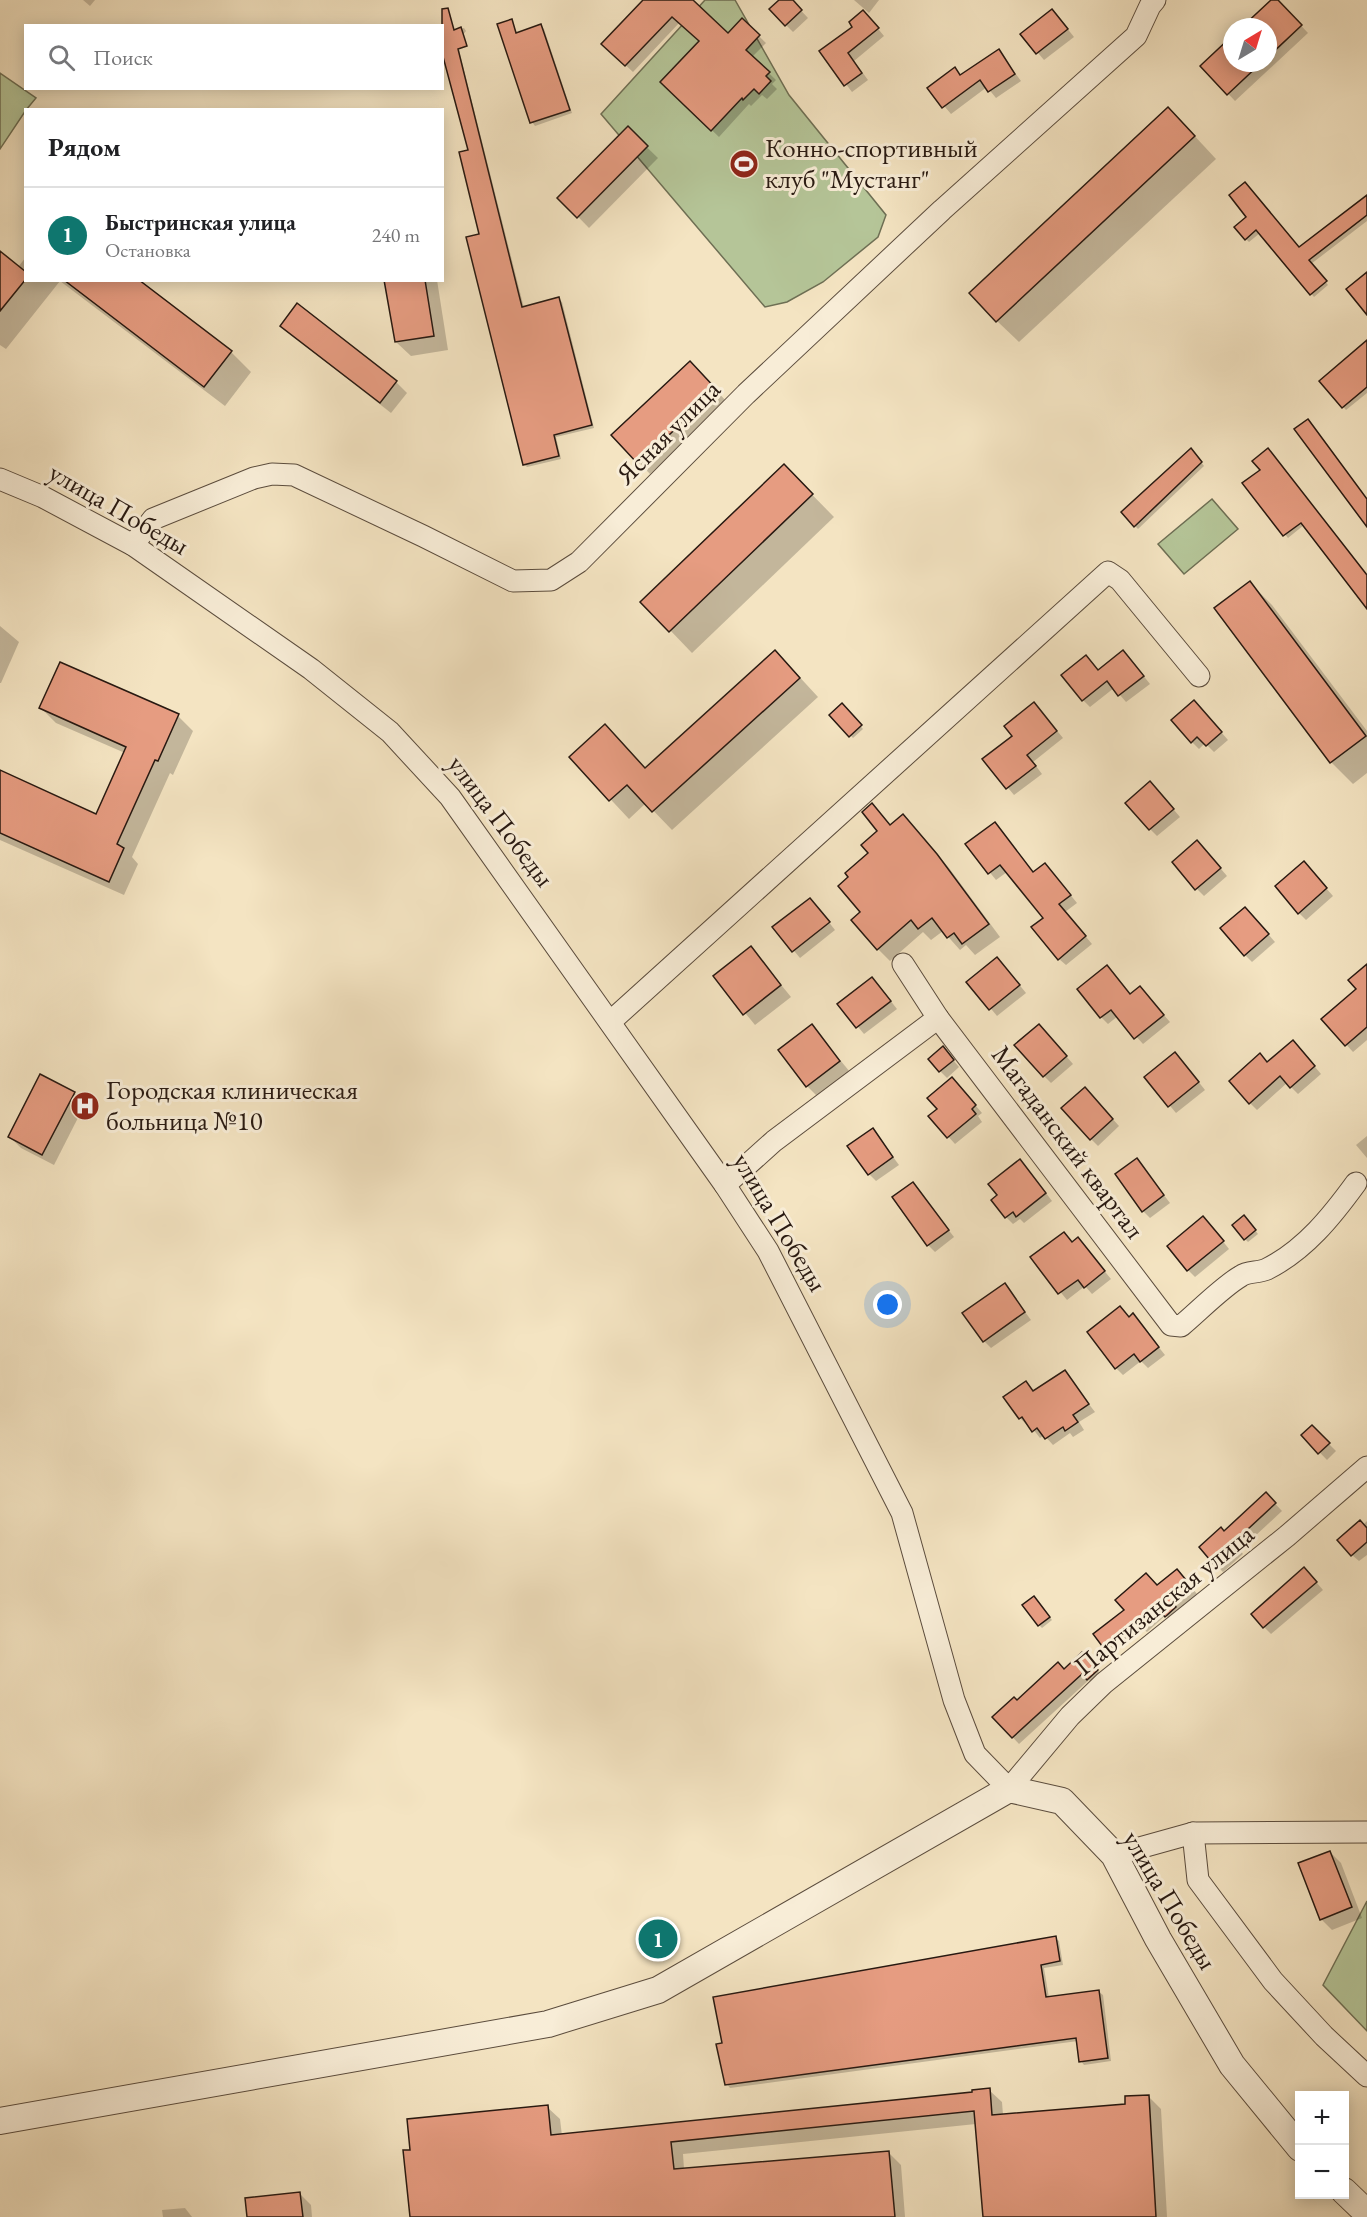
<!DOCTYPE html>
<html lang="ru">
<head>
<meta charset="utf-8">
<style>
  body { margin:0; font-family:"EB Garamond",serif; background:#f2f2f2; color:#202124 }
  .controls { position:absolute; right:18px; bottom:18px; display:grid; overflow:hidden; border-radius:0px; box-shadow:0 3px 15px #0003 }
  .controls button { width:54px; height:54px; display:grid; place-items:center; padding:0; border:0; border-bottom:2px solid #e0e0e0; background:#fff; color:#202124; font:30px sans-serif }
  .compass { position:absolute; left:1223px; top:18px; width:54px; height:54px; border-radius:50%; background:#fff; box-shadow:0 3px 15px #0003; rotate:38deg }
  .you { position:absolute; left:888px; top:1305px; width:21px; height:21px; margin:-15px; border:4px solid #fff; border-radius:50%; background:#1a73e8; box-shadow:0 0 0 9px #1a73e833 }
  .badge { display:grid; place-items:center; width:39px; height:39px; border-radius:50%; background:#0f766e; color:#fff; font-size:20px; font-weight:700 }
  .pin { position:absolute; translate:-50% -50%; border:3px solid #fff; box-shadow:0 2px 6px #0006 }
  .list { margin:0; padding:0; list-style:none }
  h2 { display:flex; justify-content:space-between; align-items:center; height:78px; margin:0; padding:0 24px; font-size:26px }
  h2 small { font-size:20px; font-weight:400; color:#757577 }
  .list li { display:grid; grid-template-columns:39px 1fr auto; gap:18px; align-items:center; box-sizing:border-box; height:96px; padding:0 24px; border-top:2px solid #e0e0e0 }
  .list b { display:block; font-size:22px; white-space:nowrap }
  .list p { margin:0; font-size:20px; white-space:nowrap; color:#757577 }
  .list em { font-size:20px; font-style:normal; color:#757577 }
  .icon { flex:none; width:33px; height:33px; fill:none; stroke:currentColor; stroke-width:2; stroke-linecap:round; stroke-linejoin:round }
  .map { position:relative; flex:none; width:1367px; height:2217px; overflow:hidden }
  .search { position:absolute; background:#fff; box-shadow:0 3px 15px #0003; left:24px; top:24px; width:420px; height:66px; display:flex; align-items:center; gap:15px; box-sizing:border-box; padding:0 21px; border-radius:0px; color:#757577; font-size:22px }
  .panel { position:absolute; background:#fff; box-shadow:0 3px 15px #0003; left:24px; top:108px; width:420px; height:174px; border-radius:0px }
  .map>svg:first-child { display:block }
  .green { fill:#b5c598; stroke:#6e6f54; stroke-width:1.5 }
  .shadow { fill:#0003 }
  .building { fill:#e69c81; stroke:#281911; stroke-width:1.5 }
  .lines { fill:none; stroke-linecap:round; stroke-linejoin:round }
  .minor-casing { stroke:#5b4c3d; stroke-width:23 }
  .tertiary-casing { stroke:#5b4c3d; stroke-width:28 }
  .minor { stroke:#f8edd7; stroke-width:21 }
  .tertiary { stroke:#f8edd7; stroke-width:26 }
  .labels { text-anchor:middle; stroke-width:6; stroke-linejoin:round; paint-order:stroke }
  .poi-label { font-size:27px; fill:#281911; stroke:#f8edd7; text-anchor:start }
  .street-label { font-size:27px; fill:#281911; stroke:#f8edd7 }
</style>
</head>
<body>
<div class="map">
<svg width="1367" height="2217" viewBox="0 0 1367 2217">
  <rect width="100%" height="100%" fill="#f4e4c2"/>
  <filter id="stains"><feTurbulence type="fractalNoise" baseFrequency=".00333" numOctaves="4"/><feColorMatrix values="0 0 0 0 .2 0 0 0 0 .09 0 0 0 0 .02 0 0 0 .5 -.17"/></filter>
  <radialGradient id="worn" r=".72"><stop offset=".6" stop-color="#630" stop-opacity="0"/><stop offset="1" stop-color="#630" stop-opacity=".3"/></radialGradient>
  <g class="green">
    <path d="M705,0H735L789,95L886,215L878,237L823,282L787,302L765,307L601,114Z"/>
    <path d="M0,73L36,98L26,110L0,149Z"/>
    <path d="M1212,499L1238,529L1184,574L1158,544Z"/>
    <path d="M1367,1901V2031L1323,1985Z"/>
  </g>
  <g class="shadow">
    <path d="M83,0H95L90,6Z"/>
    <path d="M645,0H691L728,35L742,20L766,43L752,57L776,80L772,84L777,89L767,99L762,95L751,106L749,104L719,137L662,82L701,42L680,22L633,72L603,44Z"/>
    <path d="M781,0H791L808,18L793,32L771,10Z"/>
    <path d="M854,0H879L869,13Z"/>
    <path d="M1273,0H1277L1308,33L1235,101L1202,66L1232,38V63H1268V27H1244Z"/>
    <path d="M1059,18L1074,37L1044,60L1022,34Z"/>
    <path d="M870,19L884,36L854,61L868,80L852,92L821,51Z"/>
    <path d="M511,21L518,34L541,26L544,29L572,113L535,126L532,122Z"/>
    <path d="M464,28L466,31L457,42L524,308L559,299L562,302L594,428L556,437L561,459L527,467L524,464L481,235L469,151L446,55L442,56V35Z"/>
    <path d="M999,51L1021,81L996,98L987,87L951,114L929,88L955,69L961,76Z"/>
    <path d="M628,129L658,158L589,228L560,198Z"/>
    <path d="M1190,131L1216,159L1019,342L997,321Z"/>
    <path d="M1367,197V221L1311,264L1328,285L1314,297L1260,233L1249,242L1246,239L1249,217L1299,249Z"/>
    <path d="M0,253L18,267L26,257V280H136L231,352L251,372L225,406L60,281L6,349L0,345Z"/>
    <path d="M386,280H437L448,350L411,356L396,342Z"/>
    <path d="M282,325L396,382L407,393L391,413L293,336Z"/>
    <path d="M1367,342V393L1346,410L1321,381Z"/>
    <path d="M701,374L727,402L650,474L613,435Z"/>
    <path d="M1194,453L1204,466L1138,529L1123,513Z"/>
    <path d="M1271,453L1367,576V607L1304,525L1288,538L1245,483L1262,470Z"/>
    <path d="M784,466L834,517L692,653L643,602Z"/>
    <path d="M1250,583L1272,605L1367,731V773L1353,784L1331,762Z"/>
    <path d="M0,626L19,642L1,683H0Z"/>
    <path d="M1130,659L1150,684L1126,702L1114,688L1090,707L1083,700L1099,671Z"/>
    <path d="M794,671L818,697L672,830L646,803L629,819L571,757L646,769Z"/>
    <path d="M841,705L863,729L853,738L831,715Z"/>
    <path d="M41,708L178,716L193,731L173,775L170,773L132,857L138,864L124,895L0,840V772L97,816L125,753L56,723Z"/>
    <path d="M1201,709L1228,740L1214,752L1205,743L1199,749L1192,742Z"/>
    <path d="M1041,711L1063,738L1033,762L1042,774L1014,795L984,759Z"/>
    <path d="M1157,790L1180,817L1157,836L1150,829Z"/>
    <path d="M872,805L891,826L903,816L915,828L949,868L1000,937L975,955L966,945L960,950L943,931L931,940L923,932L890,961L878,949L862,912L870,853L879,831Z"/>
    <path d="M1002,831L1034,873L1052,872L1077,903L1065,912L1092,944L1066,965L1059,959L1045,918L1007,872L996,880L967,844Z"/>
    <path d="M1204,849L1227,876L1204,896L1197,889Z"/>
    <path d="M1310,870L1333,896L1306,920L1299,913Z"/>
    <path d="M817,907L835,930L800,958L775,928Z"/>
    <path d="M1252,916L1275,942L1252,962L1245,955Z"/>
    <path d="M751,948L791,997L755,1025L715,976Z"/>
    <path d="M1004,966L1026,993L997,1016L969,982Z"/>
    <path d="M1367,966V1040L1353,1052L1323,1019L1358,989Z"/>
    <path d="M879,986L897,1009L864,1034L839,1004Z"/>
    <path d="M1140,988L1170,1022L1143,1044L1118,1016L1108,1024L1101,1017Z"/>
    <path d="M812,1026L850,1072L818,1097L807,1086Z"/>
    <path d="M1046,1033L1073,1064L1051,1083L1044,1076Z"/>
    <path d="M943,1048L959,1067L947,1078L940,1071Z"/>
    <path d="M1300,1049L1321,1074L1298,1094L1287,1083L1257,1110L1250,1103L1268,1064Z"/>
    <path d="M1182,1061L1205,1090L1176,1113L1146,1077Z"/>
    <path d="M959,1086L982,1113L978,1116L982,1122L955,1144L930,1116Z"/>
    <path d="M74,1093L85,1104L54,1165L21,1148L10,1137Z"/>
    <path d="M1092,1096L1119,1126L1098,1146L1091,1139Z"/>
    <path d="M873,1130L899,1165L876,1181L869,1174Z"/>
    <path d="M1367,1136V1158L1356,1145Z"/>
    <path d="M1137,1160L1170,1203L1150,1218L1143,1211Z"/>
    <path d="M1027,1168L1052,1201L1024,1223L1020,1219L1013,1224L1006,1217Z"/>
    <path d="M913,1184L954,1237L935,1252L928,1245Z"/>
    <path d="M1247,1220L1258,1234L1248,1242L1245,1239Z"/>
    <path d="M1210,1225L1229,1249L1195,1277L1188,1270Z"/>
    <path d="M1078,1239L1111,1279L1092,1294L1085,1286L1067,1300L1032,1257L1073,1243Z"/>
    <path d="M1005,1285L1031,1320L991,1348L984,1341Z"/>
    <path d="M1133,1315L1165,1355L1148,1368L1141,1361L1123,1375L1116,1368Z"/>
    <path d="M1064,1372L1095,1412L1079,1422L1084,1430L1073,1437L1070,1433L1053,1445L1044,1435L1040,1438L1029,1424L1027,1425L1020,1418L1026,1383L1034,1392Z"/>
    <path d="M1312,1427L1336,1451L1327,1460L1303,1435Z"/>
    <path d="M1266,1494L1282,1511L1240,1550L1243,1554L1223,1572L1216,1565L1224,1533Z"/>
    <path d="M1367,1521V1555L1359,1561L1352,1555L1363,1525Z"/>
    <path d="M1311,1576L1323,1590L1271,1634L1264,1627Z"/>
    <path d="M1184,1578L1197,1594L1178,1610L1182,1615L1173,1623L1166,1615L1147,1632L1142,1628L1111,1652L1095,1634L1158,1587Z"/>
    <path d="M1037,1601L1052,1620L1042,1628L1039,1625Z"/>
    <path d="M1082,1655L1104,1677L1095,1686L1089,1680L1019,1744L994,1717L1065,1671Z"/>
    <path d="M1330,1852L1341,1863L1362,1918L1332,1930L1321,1919Z"/>
    <path d="M1055,1938L1059,1941L1063,1965L1044,1968L1049,1998L1099,1992L1103,1995L1111,2061L1084,2065L1081,2061L1078,2041L730,2088L727,2084Z"/>
    <path d="M989,2090L1002,2102L1003,2115L1127,2105L1148,2096L1161,2109L1167,2217H985L976,2124L683,2154L684,2169L888,2152L901,2165L905,2217H410L547,2107L560,2119L562,2136L974,2093Z"/>
    <path d="M300,2194L311,2205L312,2217H249Z"/>
    <path d="M185,2208L192,2217H163L162,2210Z"/>
  </g>
  <g class="building">
    <path d="M643,0H693L728,33L742,18L760,35L746,50L770,72L766,76L771,81L759,94L754,89L743,100L742,98L711,131L660,82L699,41L672,17L625,66L601,44Z"/>
    <path d="M779,0H793L802,10L785,26L769,9Z"/>
    <path d="M1271,0H1278L1302,25L1268,57V27H1242Z"/>
    <path d="M448,8L454,30L461,27L467,46L458,49L522,307L559,297L592,425L554,435L559,456L523,465L466,237L479,234L459,152L468,150L442,53V9Z"/>
    <path d="M1052,9L1068,29L1036,54L1020,34Z"/>
    <path d="M863,10L879,28L848,53L862,73L844,86L819,51L852,27L849,22Z"/>
    <path d="M512,19L516,33L541,24L570,110L530,123L497,24Z"/>
    <path d="M1232,36V63H1261L1227,95L1200,66Z"/>
    <path d="M999,49L1015,74L988,92L980,80L942,108L927,88L955,67L960,75Z"/>
    <path d="M1168,107L1195,136L996,322L969,293Z"/>
    <path d="M628,126L648,146L577,218L557,198Z"/>
    <path d="M1245,182L1299,247L1367,195V215L1309,260L1327,281L1310,295L1256,230L1245,240L1234,227L1246,217L1229,195Z"/>
    <path d="M0,251L26,272V279L0,311Z"/>
    <path d="M1367,272V315L1346,289Z"/>
    <path d="M64,280H139L232,351L204,387Z"/>
    <path d="M384,280H425L434,336L395,342Z"/>
    <path d="M297,303L397,381L380,403L280,326Z"/>
    <path d="M1367,340V387L1342,408L1319,381Z"/>
    <path d="M690,361L717,390L638,464L611,435Z"/>
    <path d="M1308,419L1367,499V527L1294,429Z"/>
    <path d="M1191,448L1202,462L1134,527L1121,512Z"/>
    <path d="M1268,448L1367,575V609L1301,523L1283,536L1242,483L1260,470L1252,461Z"/>
    <path d="M784,464L813,494L669,632L640,602Z"/>
    <path d="M1250,581L1366,736L1330,763L1214,608Z"/>
    <path d="M775,650L800,678L652,812L627,785L609,801L569,757L605,724L645,768Z"/>
    <path d="M1123,650L1144,676L1118,696L1107,681L1082,701L1061,675L1086,655L1098,670Z"/>
    <path d="M60,662L179,714L158,761L155,760L117,844L124,848L109,882L0,833V770L96,814L126,747L39,708Z"/>
    <path d="M1194,700L1222,732L1206,746L1197,737L1191,743L1171,720Z"/>
    <path d="M1034,702L1057,731L1027,755L1036,766L1006,789L982,759L1012,736L1004,726Z"/>
    <path d="M842,703L862,725L849,737L829,715Z"/>
    <path d="M1150,781L1174,809L1149,830L1125,803Z"/>
    <path d="M872,803L890,825L903,814L937,854L989,924L962,944L954,933L947,938L932,918L918,929L911,920L877,950L851,920L860,912L838,886L848,877L845,873L868,853L861,845L877,831L862,812Z"/>
    <path d="M995,822L1033,872L1045,863L1071,895L1059,904L1086,936L1058,960L1031,927L1043,918L1000,865L988,874L965,844Z"/>
    <path d="M1197,840L1221,868L1195,890L1172,862Z"/>
    <path d="M1304,861L1327,888L1298,914L1275,886Z"/>
    <path d="M810,898L830,922L792,952L772,927Z"/>
    <path d="M1245,907L1269,934L1244,956L1220,928Z"/>
    <path d="M751,946L781,985L743,1015L713,976Z"/>
    <path d="M997,957L1020,985L989,1010L966,982Z"/>
    <path d="M1367,964V1027L1345,1046L1321,1019L1356,989L1348,980Z"/>
    <path d="M1107,965L1130,994L1140,986L1164,1015L1134,1039L1111,1010L1100,1018L1077,989Z"/>
    <path d="M872,977L891,1001L856,1028L837,1004Z"/>
    <path d="M812,1024L840,1061L806,1087L778,1050Z"/>
    <path d="M1039,1024L1067,1056L1043,1077L1014,1045Z"/>
    <path d="M1293,1040L1315,1066L1290,1088L1280,1076L1249,1104L1229,1081L1260,1053L1267,1062Z"/>
    <path d="M943,1046L954,1060L939,1072L928,1059Z"/>
    <path d="M1175,1052L1199,1082L1168,1107L1144,1077Z"/>
    <path d="M40,1074L75,1092L42,1155L8,1137Z"/>
    <path d="M952,1077L976,1105L972,1109L976,1114L947,1138L928,1116L937,1109L927,1098Z"/>
    <path d="M1085,1087L1113,1119L1090,1140L1061,1108Z"/>
    <path d="M873,1128L893,1157L868,1175L847,1146Z"/>
    <path d="M1137,1158L1164,1195L1142,1212L1115,1174Z"/>
    <path d="M1020,1159L1046,1193L1016,1217L1013,1212L1005,1218L991,1200L997,1195L988,1184Z"/>
    <path d="M913,1182L949,1230L927,1246L892,1197Z"/>
    <path d="M1244,1215L1256,1230L1244,1240L1232,1225Z"/>
    <path d="M1203,1216L1224,1241L1187,1271L1167,1246Z"/>
    <path d="M1064,1232L1072,1242L1078,1237L1105,1271L1084,1288L1078,1280L1058,1294L1030,1257Z"/>
    <path d="M1005,1283L1025,1312L983,1342L962,1313Z"/>
    <path d="M1120,1306L1129,1317L1133,1313L1159,1347L1140,1362L1134,1354L1115,1369L1087,1332Z"/>
    <path d="M1065,1370L1089,1404L1073,1415L1078,1422L1065,1431L1063,1427L1045,1439L1037,1428L1032,1432L1022,1417L1019,1419L1003,1397L1026,1381L1033,1391Z"/>
    <path d="M1312,1425L1330,1443L1318,1454L1301,1435Z"/>
    <path d="M1266,1492L1276,1503L1234,1542L1237,1546L1215,1566L1199,1547L1221,1527L1224,1531Z"/>
    <path d="M1360,1520L1367,1528V1542L1351,1556L1337,1540Z"/>
    <path d="M1304,1567L1317,1582L1263,1628L1251,1614Z"/>
    <path d="M1177,1569L1191,1586L1172,1602L1176,1607L1165,1617L1159,1609L1138,1626L1134,1621L1102,1646L1093,1634L1124,1610L1115,1600L1146,1573L1157,1585Z"/>
    <path d="M1034,1596L1050,1617L1038,1626L1022,1605Z"/>
    <path d="M1082,1652L1098,1670L1087,1680L1082,1674L1012,1738L992,1717L1014,1697L1017,1700L1058,1662L1064,1669Z"/>
    <path d="M1330,1851L1352,1907L1320,1920L1298,1863Z"/>
    <path d="M1056,1936L1060,1961L1041,1965L1046,1997L1099,1990L1108,2058L1079,2062L1076,2038L725,2085L716,2044L722,2043L713,1997Z"/>
    <path d="M990,2088L992,2115L1125,2104V2096L1149,2095L1156,2217H983L974,2111L671,2142L674,2169L889,2151L895,2217H410L403,2150H410L407,2119L548,2105L551,2135L972,2092V2090Z"/>
    <path d="M300,2192L303,2217H247L245,2198Z"/>
  </g>
  <g class="lines">
    <g class="minor-casing">
      <g id="minor">
        <path d="M0,479L43,497L133,545L311,669L390,732L450,797L725,1185L768,1251L902,1513L954,1700L975,1754L1009,1789L1070,1716L1104,1683L1287,1536L1367,1467"/>
        <path d="M133,545L153,519L254,478L272,474L294,475L423,536L513,581L551,580L579,562L746,394L942,210L1136,36L1150,6L1155,0"/>
        <path d="M903,964L938,1018"/>
        <path d="M610,1022L1108,572L1120,580L1199,676"/>
        <path d="M725,1185L774,1141L938,1018L1171,1325L1181,1326C1198,1312 1222,1287 1241,1276C1248,1271 1259,1273 1267,1269C1305,1250 1332,1216 1356,1183"/>
        <path d="M1193,1833L1198,1880L1273,1981L1324,2036L1367,2076"/>
        <path d="M1114,1855L1193,1833L1367,1832"/>
      </g>
    </g>
    <g class="tertiary-casing">
      <g id="tertiary">
        <path d="M0,2121L548,2024L658,1990L1009,1789L1062,1801L1114,1855L1158,1939L1232,2065L1300,2148"/>
        <path d="M1344,2191L1367,2213"/>
      </g>
    </g>
    <use href="#minor" class="minor"/>
    <use href="#tertiary" class="tertiary"/>
  </g>
  <defs>
    <g id="stadium-disc" transform="scale(1.5)"><circle r="9.5" fill="#8f2418" stroke="#f8edd7"/><path d="M0-5a6.5 5 0 1 0 0 10a6.5 5 0 1 0 0-10ZM-3.5-1.8h7v3.6h-7Z" fill="#fff"/></g>
    <g id="hospital-disc" transform="scale(1.5)"><circle r="9.5" fill="#8f2418" stroke="#f8edd7"/><path d="M-5-5h3v3.5h4V-5h3V5h-3V1.5h-4V5h-3Z" fill="#fff"/></g>
  </defs>
  <g fill-rule="evenodd">
    <use href="#stadium-disc" x="744" y="164"/>
    <use href="#hospital-disc" x="85" y="1106"/>
  </g>
  <g class="labels">
    <g class="poi-label">
      <text x="765" y="157">Конно-спортивный<tspan x="765" dy="31">клуб "Мустанг"</tspan></text>
      <text x="106" y="1099">Городская клиническая<tspan x="106" dy="31">больница №10</tspan></text>
    </g>
    <g class="street-label">
      <text transform="translate(668 432) rotate(-45)" y="9">Ясная улица</text>
      <text transform="translate(119 509) rotate(30)" y="9">улица Победы</text>
      <text transform="translate(501 821) rotate(53)" y="9">улица Победы</text>
      <text transform="translate(1068 1142) rotate(53)" y="9">Магаданский квартал</text>
      <text transform="translate(780 1222) rotate(59)" y="9">улица Победы</text>
      <text transform="translate(1164 1600) rotate(-39)" y="9">Партизанская улица</text>
      <text transform="translate(1170 1900) rotate(59)" y="9">улица Победы</text>
    </g>
  </g>
  <rect width="100%" height="100%" filter="url(#stains)"/>
  <rect width="100%" height="100%" fill="url(#worn)"/>
</svg>
<div class="controls">
<button>+</button>
<button>−</button>
</div>
<svg class="compass" viewBox="-18 -18 36 36"><path d="M0-13l5 13h-10z" fill="#e53935"/><path d="M0 13l5-13h-10z" fill="#757577"/></svg>
<div class="you"></div>
<div class="pin badge" style="left:658px;top:1939px">1</div>
<div class="search"><svg class="icon" aria-label="search" viewBox="0 0 24 24"><circle cx="10" cy="10" r="6"/><path d="M15 15l6 6"/></svg>Поиск</div>
<section class="panel">
<h2>Рядом<small></small></h2>
<ul class="list">
<li><span class="badge">1</span><div><b>Быстринская улица</b><p>Остановка</p></div><em>240 m</em></li>
</ul>
</section>
</div>
</body>
</html>
